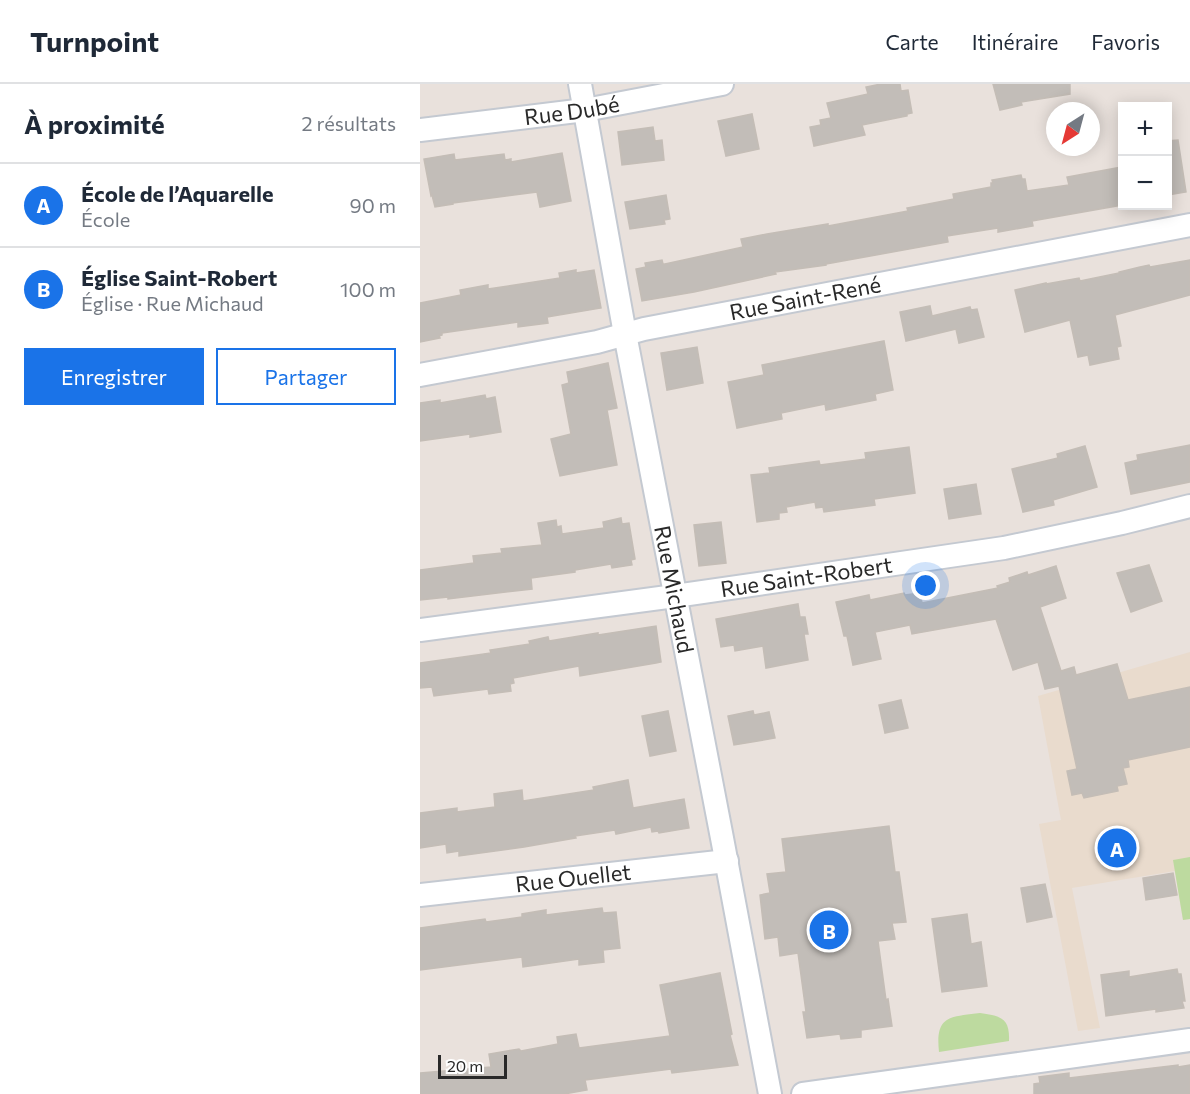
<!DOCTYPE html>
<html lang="fr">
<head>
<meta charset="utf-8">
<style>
  body { margin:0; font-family:Commissioner,sans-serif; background:#f2f2f3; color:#1f2937 }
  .controls { position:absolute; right:18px; top:18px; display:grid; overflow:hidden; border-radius:0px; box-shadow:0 3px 15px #0003 }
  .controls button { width:54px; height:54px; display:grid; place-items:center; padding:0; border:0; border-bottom:2px solid #e0e1e3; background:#fff; color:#1f2937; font:30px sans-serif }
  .compass { position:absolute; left:626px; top:18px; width:54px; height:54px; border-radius:50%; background:#fff; box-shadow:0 3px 15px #0003; rotate:216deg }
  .scale { position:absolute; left:18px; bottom:15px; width:69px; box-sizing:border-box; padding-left:6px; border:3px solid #292929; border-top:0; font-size:16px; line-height:21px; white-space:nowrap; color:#292929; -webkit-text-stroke:4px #fff; paint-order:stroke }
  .you { position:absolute; left:506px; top:502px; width:21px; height:21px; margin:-15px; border:4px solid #fff; border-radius:50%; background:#1a73e8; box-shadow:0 0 0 9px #1a73e833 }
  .badge { display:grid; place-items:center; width:39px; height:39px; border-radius:50%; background:#1a73e8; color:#fff; font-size:20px; font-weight:700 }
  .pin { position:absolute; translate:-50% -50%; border:3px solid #fff; box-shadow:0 2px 6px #0006 }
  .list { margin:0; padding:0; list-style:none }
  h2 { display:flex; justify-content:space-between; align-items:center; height:78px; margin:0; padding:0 24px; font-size:26px }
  h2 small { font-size:20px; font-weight:400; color:#747a83 }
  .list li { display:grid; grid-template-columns:39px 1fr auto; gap:18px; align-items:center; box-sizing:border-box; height:84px; padding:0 24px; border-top:2px solid #e0e1e3 }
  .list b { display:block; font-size:22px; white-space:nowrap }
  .list p { margin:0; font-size:20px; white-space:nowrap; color:#747a83 }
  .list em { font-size:20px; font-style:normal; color:#747a83 }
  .actions { display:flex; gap:12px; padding:18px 24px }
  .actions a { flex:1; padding:14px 0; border:2px solid #1a73e8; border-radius:0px; text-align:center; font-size:21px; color:#1a73e8 }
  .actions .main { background:#1a73e8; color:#fff }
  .map { position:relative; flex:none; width:770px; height:1010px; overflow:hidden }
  header { display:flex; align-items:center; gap:36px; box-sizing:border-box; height:84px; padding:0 30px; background:#fff; border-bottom:2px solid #e0e1e3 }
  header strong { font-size:28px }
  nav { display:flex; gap:33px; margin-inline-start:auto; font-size:21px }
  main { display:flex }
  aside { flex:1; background:#fff }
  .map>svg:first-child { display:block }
  .education { fill:#e9dbcd }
  .green { fill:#bdda9f }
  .building { fill:#c2bdb8; stroke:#c4bdb6; stroke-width:1.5 }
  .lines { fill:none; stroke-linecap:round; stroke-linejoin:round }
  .street-casing { stroke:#c4c9d1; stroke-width:26 }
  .street { stroke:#fff; stroke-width:22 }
  .labels { text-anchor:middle; stroke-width:4.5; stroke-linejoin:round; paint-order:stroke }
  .street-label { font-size:22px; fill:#292929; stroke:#fff }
</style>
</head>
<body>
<header>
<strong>Turnpoint</strong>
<nav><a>Carte</a><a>Itinéraire</a><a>Favoris</a></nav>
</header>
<main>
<aside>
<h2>À proximité<small>2 résultats</small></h2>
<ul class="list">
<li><span class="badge">A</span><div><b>École de l’Aquarelle</b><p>École</p></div><em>90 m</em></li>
<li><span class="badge">B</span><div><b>Église Saint-Robert</b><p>Église · Rue Michaud</p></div><em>100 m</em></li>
</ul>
<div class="actions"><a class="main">Enregistrer</a><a>Partager</a></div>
</aside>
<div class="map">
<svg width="770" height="1010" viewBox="0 0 770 1010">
  <rect width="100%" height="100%" fill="#e9e1dc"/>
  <path class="education" d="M770,568V835L763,836L755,787L652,804L680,944L658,947L619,740L641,736L618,612Z"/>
  <g class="green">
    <path d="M770,773V835L763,836L753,776Z"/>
    <path d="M560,929C581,932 590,934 589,957L519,968C515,931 530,933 560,929Z"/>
  </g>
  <g class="building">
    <path d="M461,0H480L481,7L488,6L492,29L487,30V32L442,41L445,51L394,62L390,43L401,41L400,36L411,34L407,19L448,10L446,3Z"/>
    <path d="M573,0H650V10L601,18L602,21L580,26Z"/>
    <path d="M332,30L339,65L306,72L298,37Z"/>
    <path d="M233,43L235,57L242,56L244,76L202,81L198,48Z"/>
    <path d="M758,56L766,108L747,111V57Z"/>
    <path d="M142,69L151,117L120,123L117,108L33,119V120L15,123L12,111L11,112L4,75L34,70L35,76L84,70L85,76L91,75V78Z"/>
    <path d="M702,83V121L612,137L613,142L578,148V144L527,152L528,158L406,180V181L355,188L356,190L274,208L222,217L216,185L226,183L225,179L242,176L243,180H245L323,163L321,155L347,150L408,140V142L488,127L487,124L534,115L533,110L571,103V99H573L572,96L601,91L602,95H605L607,107L649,101L647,93Z"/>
    <path d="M246,111L250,135L244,136L245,140L210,145L205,118Z"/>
    <path d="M770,176V211L695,231L701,262L697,263L699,275L670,281L668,271L658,273L650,236L605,248L595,206L626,199V200L659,194L660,197L699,189V188L720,183L729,181L730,183Z"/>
    <path d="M156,186V189L174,186L181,224L127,233L128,239L98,243V238L22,249V251L19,252L20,254L0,258V219L41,211L40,206L68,201V205L140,194L139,189Z"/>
    <path d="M510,222L512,232L550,223L551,226L557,225L564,253L539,259L536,245L486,257L480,228Z"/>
    <path d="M464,257L473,306L455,310L456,316L406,326L405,320L361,329L362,335L317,344L308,298L344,291L342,281Z"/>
    <path d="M277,263L283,299L247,306L241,269Z"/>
    <path d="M188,279L197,324L187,326L197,381L140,392L131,355L151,350L142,301L149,299L147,288Z"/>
    <path d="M65,311L66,315L75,313L81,348L50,353V350L0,357V319L20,316V319Z"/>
    <path d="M770,361V398L711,410L705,379L718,376L717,371Z"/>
    <path d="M665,362L677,403L633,416L634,421L603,428L592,385L638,374L637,370Z"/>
    <path d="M489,363L495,409L454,415L455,421L404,428L403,423L396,424L395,418L366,423L367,428L359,429V435L337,438L331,391L350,389L349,384L399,377L400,381L446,375L445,369Z"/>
    <path d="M556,400L561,430L529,435L524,405Z"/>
    <path d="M201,434L202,440L209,439L215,475L211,476L212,481L192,484L191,480L155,486V488L111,494L112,505L28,515V513L0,516V486L54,479L53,472L82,469L81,465L122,461L118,439L136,436L137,443L141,442L142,450L184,444L183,438Z"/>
    <path d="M301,438L306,479L279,482L274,441Z"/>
    <path d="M729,481L742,517L711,528L697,489Z"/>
    <path d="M636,482L646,514L620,523L641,587L654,583L656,591L697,580L708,616L770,603V663L708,676L709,683L703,684L707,700L697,702L698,707L664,714L662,709L652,711L647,687L657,685L639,602L625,605L618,578L593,586L576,535L492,550L490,541L455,548L461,575L433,581L427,552H424L416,518L449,511L450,516L484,509L485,511L500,509L502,519L578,504L577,502L590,498L589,494L607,488L608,491Z"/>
    <path d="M378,520L380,533H385L388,550H384L388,576L346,584L343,562L315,567L314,561L301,563L296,535Z"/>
    <path d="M236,542L241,578L236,579L160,592L159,582L93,594L94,599L90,600L91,607L69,610L68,605L14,612L12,603L0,604V579L71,569L70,566L110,560L109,557L128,553L129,557L178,549V551Z"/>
    <path d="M481,616L488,644L465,649L459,621Z"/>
    <path d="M248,627L256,667L230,672L222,632Z"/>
    <path d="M333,627L334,631L349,628L355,654L314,661L308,632Z"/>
    <path d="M208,696L213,724L264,715L269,744L239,749L238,747L232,748L231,743L196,750L195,746L155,752L156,754L104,763L39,772V767L27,769L26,760L0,764V729L37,724V728L75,723L74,710L102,706L103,717L174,706L173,703Z"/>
    <path d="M469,742L475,788H479L486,838L472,839L475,855L458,857L466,916L468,915L472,942L441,946V953L421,955L420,950L387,954L383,928H386L378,869L360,872L358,853L345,855L340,811L350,809L347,790L366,788L362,755Z"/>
    <path d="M753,789L757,811L726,816L723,794Z"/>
    <path d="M625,800L632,833L607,838L601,804Z"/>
    <path d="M182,824L183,829L196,828L200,864L183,866L184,878L159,881V875L103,883L102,873L0,886V844L65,835L66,838L102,833V830L126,826V831Z"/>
    <path d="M547,830L551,860L561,858L567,902L522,908L512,835Z"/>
    <path d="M757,885L758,890H761L765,917H762L764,924L736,928V925L686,932L681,891L709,887V893Z"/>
    <path d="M300,889L312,950L310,951L318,981L252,989L251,985L165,996L167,1006L144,1010H0V989L71,983L69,970L99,965L101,967L138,960L137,953L156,950L159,964L250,952L240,901Z"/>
    <path d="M758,981V983L770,981V1010H614V1000L620,999L619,993L649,989V994Z"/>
  </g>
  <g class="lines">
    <g class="street-casing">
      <g id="street">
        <path id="s1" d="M160,0L205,250L302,754L350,1010"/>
        <path id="s2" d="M0,46L165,26L302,0"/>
        <path id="s3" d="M0,291L177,258L224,245L770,141"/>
        <path id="s4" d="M0,546L255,512L584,464L702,439L770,422"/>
        <path id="s5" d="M0,811L307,777"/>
        <path d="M383,1010L770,956"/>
      </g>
    </g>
    <use href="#street" class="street"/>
  </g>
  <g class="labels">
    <g class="street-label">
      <text dy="8" stroke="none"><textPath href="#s2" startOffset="153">Rue Dubé</textPath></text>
      <text dy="8" stroke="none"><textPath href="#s3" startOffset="393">Rue Saint-René</textPath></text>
      <text dy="8" stroke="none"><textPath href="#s4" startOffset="390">Rue Saint-Robert</textPath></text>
      <text dy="8" stroke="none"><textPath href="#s1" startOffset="514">Rue Michaud</textPath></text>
      <text dy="8" stroke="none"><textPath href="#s5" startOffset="154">Rue Ouellet</textPath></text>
    </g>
  </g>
</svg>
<div class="controls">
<button>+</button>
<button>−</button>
</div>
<svg class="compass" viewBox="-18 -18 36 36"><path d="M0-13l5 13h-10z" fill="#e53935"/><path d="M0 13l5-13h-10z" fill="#747a83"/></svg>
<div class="scale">20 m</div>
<div class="you"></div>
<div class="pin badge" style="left:697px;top:764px">A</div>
<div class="pin badge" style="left:409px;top:846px">B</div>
</div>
</main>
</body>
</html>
